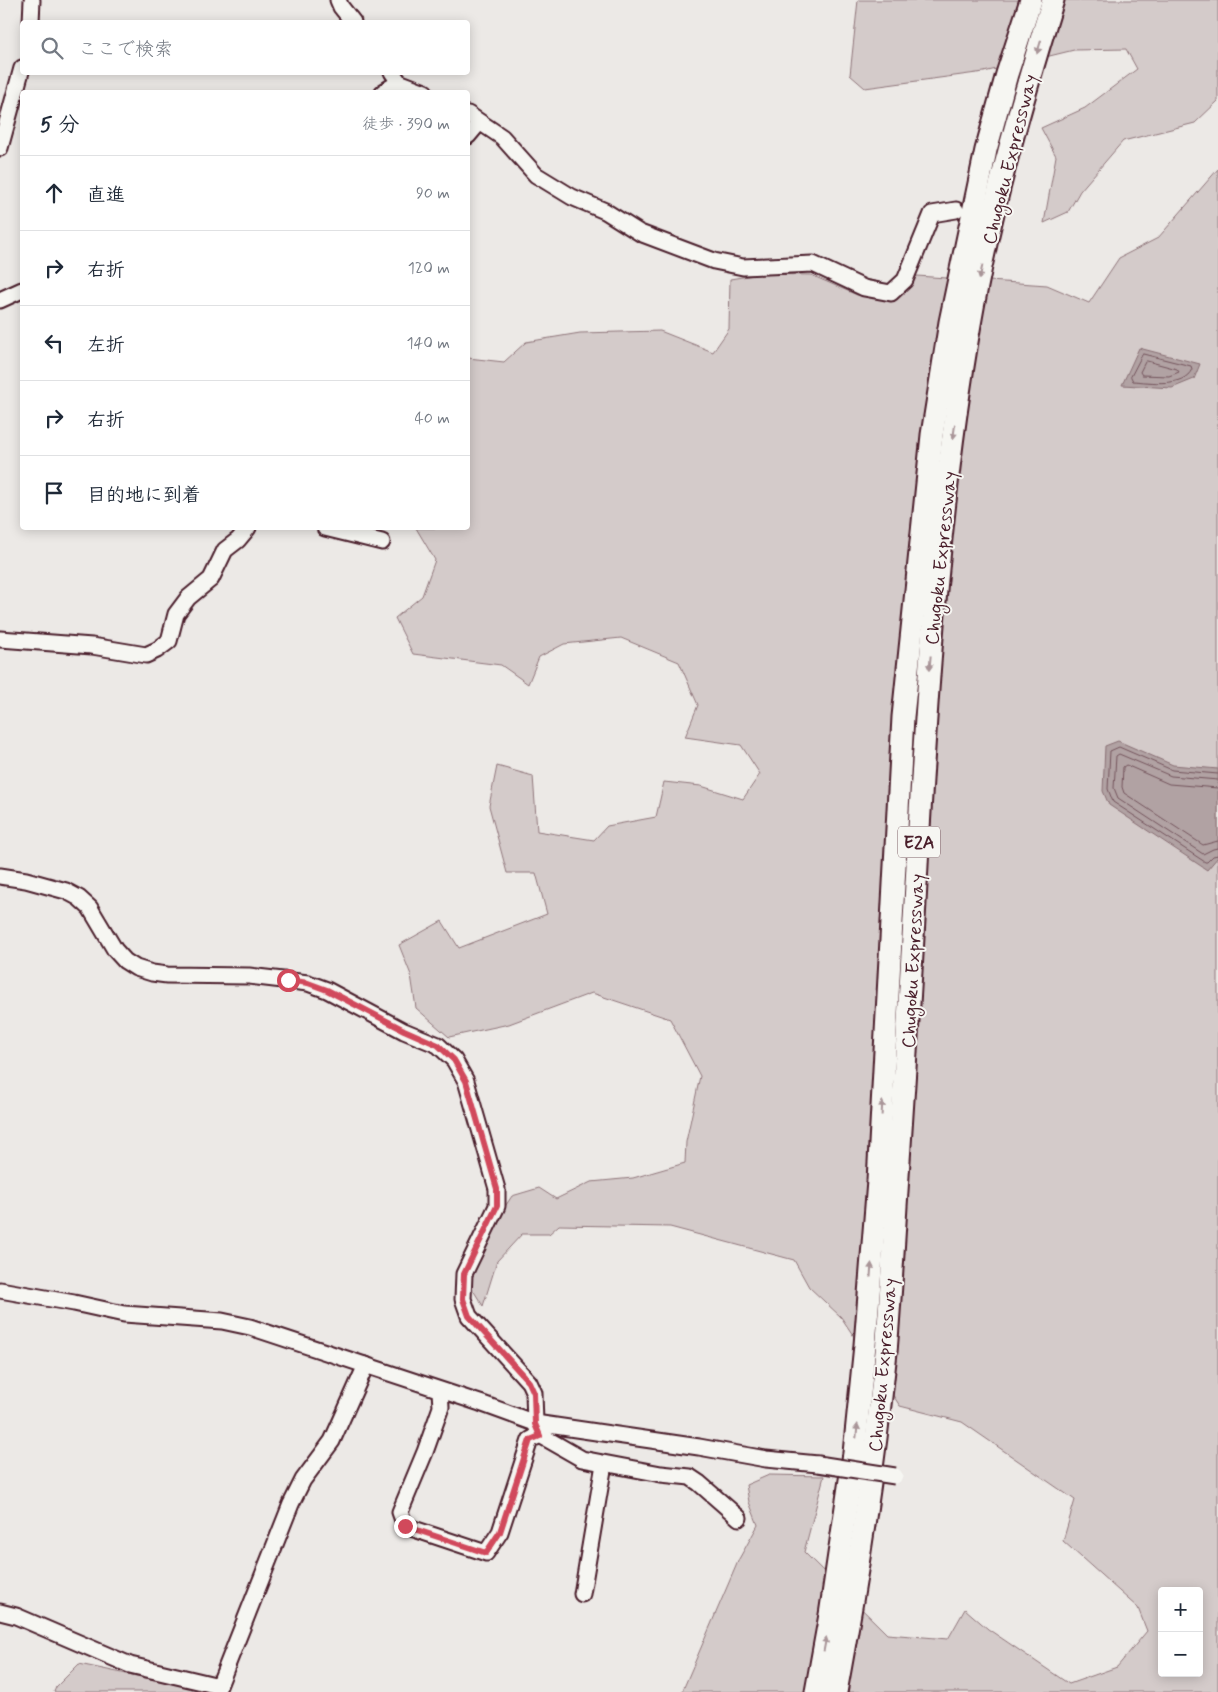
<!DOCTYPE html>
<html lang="ja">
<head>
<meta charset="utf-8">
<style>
  body { margin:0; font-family:Mynerve,"Klee One",sans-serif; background:#f6f6f7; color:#1f2937 }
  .controls { position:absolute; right:15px; bottom:15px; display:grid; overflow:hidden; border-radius:5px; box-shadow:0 2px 12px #0003 }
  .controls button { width:45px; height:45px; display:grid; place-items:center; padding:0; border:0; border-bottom:1px solid #e0e1e3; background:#fff; color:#1f2937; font:25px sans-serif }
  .stop { position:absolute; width:15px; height:15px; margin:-11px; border:4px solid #d1495b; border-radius:50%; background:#fff }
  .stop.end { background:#d1495b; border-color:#fff; box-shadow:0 1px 5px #0008 }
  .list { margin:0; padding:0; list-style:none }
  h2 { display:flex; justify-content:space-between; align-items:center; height:65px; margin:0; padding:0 20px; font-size:21px }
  h2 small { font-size:16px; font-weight:400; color:#747a83 }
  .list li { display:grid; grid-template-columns:32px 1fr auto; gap:15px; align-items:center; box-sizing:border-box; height:75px; padding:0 20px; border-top:1px solid #e0e1e3 }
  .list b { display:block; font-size:19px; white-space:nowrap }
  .list em { font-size:16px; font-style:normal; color:#747a83 }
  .icon { flex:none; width:28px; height:28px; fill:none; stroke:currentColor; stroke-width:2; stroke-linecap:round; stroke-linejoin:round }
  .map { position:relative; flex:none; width:1218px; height:1692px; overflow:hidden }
  .search { position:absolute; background:#fff; box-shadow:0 2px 12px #0003; left:20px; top:20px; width:450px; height:55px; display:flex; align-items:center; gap:12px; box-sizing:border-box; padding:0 18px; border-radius:5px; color:#747a83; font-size:19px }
  .panel { position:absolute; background:#fff; box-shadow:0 2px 12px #0003; left:20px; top:90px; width:450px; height:440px; border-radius:5px }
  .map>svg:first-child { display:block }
  .green { fill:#d4cbca; stroke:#8f757a; fill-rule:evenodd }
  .water { fill:#b1a2a3; stroke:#886e73 }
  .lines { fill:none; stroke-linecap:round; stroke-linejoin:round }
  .shore { stroke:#73535b; stroke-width:1 }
  .minor-casing { stroke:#4a1f2b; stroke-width:19 }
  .highway-casing { stroke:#4a1f2b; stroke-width:25 }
  .minor { stroke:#f6f6f2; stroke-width:15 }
  .highway { stroke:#f6f6f2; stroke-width:21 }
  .minor-bridge-casing { stroke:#4a1f2b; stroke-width:19; stroke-linecap:butt }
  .minor-bridge { stroke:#f6f6f2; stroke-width:15 }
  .oneway { fill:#a99598 }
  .route { stroke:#d1495b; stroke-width:6 }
  .labels { text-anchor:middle; stroke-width:4; stroke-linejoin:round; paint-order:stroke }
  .shield { fill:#f6f6f2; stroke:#7e6067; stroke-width:1 }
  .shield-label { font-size:18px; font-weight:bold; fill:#4a1f2b }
  .street-label { font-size:19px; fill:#4a1f2b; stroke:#f6f6f2 }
</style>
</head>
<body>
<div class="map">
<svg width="1218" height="1692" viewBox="0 0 1218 1692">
  <rect width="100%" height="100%" fill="#ece9e6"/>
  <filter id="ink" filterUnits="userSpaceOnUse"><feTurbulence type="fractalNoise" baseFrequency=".02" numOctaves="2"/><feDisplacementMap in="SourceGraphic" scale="10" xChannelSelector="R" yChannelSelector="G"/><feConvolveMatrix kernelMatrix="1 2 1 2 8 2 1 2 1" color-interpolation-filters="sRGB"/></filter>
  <g filter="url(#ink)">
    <g class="green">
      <path d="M858,0H1218V101L1195,123L1123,141L1080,191L1068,212L1044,223L1056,156L1041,128L1085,108L1137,69L1126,49L1074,50L984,72L865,88L850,75Z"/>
      <path d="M1218,169V1692H682L739,1559L758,1525L749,1502L746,1485L769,1475L824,1476L804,1552L887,1634L948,1639L965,1609L988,1629L1069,1684L1117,1667L1147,1631L1138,1608L1063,1541L1075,1500L962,1422L900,1406L841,1317L809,1287L794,1260L670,1227L559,1225L549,1234H522L497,1261L483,1306L468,1282L496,1220L512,1196L539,1188L556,1199L591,1182L633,1178L685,1163L686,1142L700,1076L670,1019L592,993L509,1024L449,1037L416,1008L411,975L399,945L442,921L459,948L547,914L536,873H507L489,806L497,766L533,776L537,831L594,840L607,826L656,817L664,782L701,786L743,799L760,774L741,745L685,737L698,705L679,662L621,638L564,644L539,657L528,684L501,665L413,654L395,618L422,596L435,560L416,528H468V358L504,362L526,342L580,333L660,331L713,352L729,329L730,279L760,274L811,275L857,295L892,297L917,276L1047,285L1089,303L1119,258L1158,238ZM1162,1591H1199V1673H1162Z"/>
      <path d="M79,1664L213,1692H54L56,1687Z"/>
    </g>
    <g class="water">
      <path d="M1139,348L1200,364L1194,379L1172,388L1122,385Z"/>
      <path d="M1118,741L1173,765L1218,769V857L1207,870L1109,805L1103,791L1105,746Z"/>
    </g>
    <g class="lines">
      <g class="shore">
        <path d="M1143,354L1191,366L1192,369C1184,388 1149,382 1133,381L1131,377Z"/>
        <path d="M1147,361L1177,369L1179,372L1169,376L1142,375L1140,372L1145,362Z"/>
        <path d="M1218,774L1172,770L1119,747L1110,751L1108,789L1113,802L1205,862H1207L1213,856L1218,855"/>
        <path d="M1218,780L1171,776L1119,754L1116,756L1114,788L1118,798L1203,854L1213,849L1218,848"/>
        <path d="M1218,788L1169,784L1126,765L1123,767L1122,787L1124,793L1203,845L1218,841"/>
      </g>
      <g class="minor-casing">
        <g id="minor">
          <path d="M338,0L341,7L353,22"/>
          <path d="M31,22L32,0"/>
          <path d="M392,72L399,82L425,92"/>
          <path d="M383,92L399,82"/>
          <path d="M468,114L502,137L536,175L572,197L605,211L640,233L714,261L743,267L813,264L864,288L891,293L905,280L932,214L956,210"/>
          <path d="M468,136L479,123"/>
          <path d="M0,148L22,68"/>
          <path d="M0,300L22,290"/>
          <path d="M325,528L382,542"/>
          <path d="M0,639L92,646L146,655L157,650L169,641L176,614L188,598L211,579L225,550L238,540L248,528"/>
          <path d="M0,876L26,880L66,891L79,898L90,908L115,950L125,961L136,968L152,973L167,975L249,976L308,983L327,990L404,1031L438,1045L454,1060L466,1081L497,1189V1206L464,1274L463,1299L469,1316L529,1382L534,1393L535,1423L540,1435L582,1459L661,1474L690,1477L699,1483L739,1518"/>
          <path d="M0,1290L74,1303L124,1314L222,1321L250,1327L480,1403L535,1423L699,1447L766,1459L818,1464"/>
          <path d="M440,1391L441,1407L425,1452L400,1512L405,1526L486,1553L500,1532L530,1440L540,1435"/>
          <path d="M582,1594L604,1464"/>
          <path d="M0,1612L16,1616L130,1665L219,1686L291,1504L303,1480L332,1441L366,1365"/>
        </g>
      </g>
      <g class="highway-casing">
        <g id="highway">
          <path d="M816,1692L830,1615L854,1453L865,1345L878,1181L903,717L932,435L950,322L986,150L1007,74L1031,0"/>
          <path d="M836,1692C857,1579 874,1466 886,1352C890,1304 893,1255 896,1206C904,1086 912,966 918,846C928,672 940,497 970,324C989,214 1020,107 1053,0"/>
        </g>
      </g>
      <use href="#minor" class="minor"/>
      <use href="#highway" class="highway"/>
      <g class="minor-bridge-casing">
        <path id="minor-bridge" d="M818,1464L895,1476"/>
      </g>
      <use href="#minor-bridge" class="minor-bridge"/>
    </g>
    <defs><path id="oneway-solid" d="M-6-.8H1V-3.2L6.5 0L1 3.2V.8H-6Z" transform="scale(1.25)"/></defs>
    <g class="oneway">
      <use href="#oneway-solid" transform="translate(1039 47) rotate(107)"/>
      <use href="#oneway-solid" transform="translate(981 272) rotate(102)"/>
      <use href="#oneway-solid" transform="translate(954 432) rotate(98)"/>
      <use href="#oneway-solid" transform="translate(930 663) rotate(95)"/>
      <use href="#oneway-solid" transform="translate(882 1108) rotate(-87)"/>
      <use href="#oneway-solid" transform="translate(871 1270) rotate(-86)"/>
      <use href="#oneway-solid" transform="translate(857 1431) rotate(-84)"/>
      <use href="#oneway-solid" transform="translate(825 1644) rotate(-79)"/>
    </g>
  </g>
  <g class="lines" filter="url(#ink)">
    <path class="route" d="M288,980L308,983L327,990L404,1030L438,1045L454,1060L466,1081L497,1189V1206L464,1274L463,1299L469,1316L529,1382L534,1393L535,1424L540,1436L530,1440L500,1532L486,1553L405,1526"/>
  </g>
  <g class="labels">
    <rect class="shield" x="898" y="826.5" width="42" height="31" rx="4"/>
    <g class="shield-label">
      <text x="919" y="848">E2A</text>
    </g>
    <g class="street-label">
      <text transform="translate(1009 159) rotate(-76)" y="7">Chugoku Expressway</text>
      <text transform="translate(940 558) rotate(-84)" y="7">Chugoku Expressway</text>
      <text transform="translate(912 961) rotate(-87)" y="7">Chugoku Expressway</text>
      <text transform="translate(882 1365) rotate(-85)" y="7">Chugoku Expressway</text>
    </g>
  </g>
</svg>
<div class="controls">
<button>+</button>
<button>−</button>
</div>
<div class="stop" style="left:288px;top:980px"></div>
<div class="stop end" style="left:405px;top:1526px"></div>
<div class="search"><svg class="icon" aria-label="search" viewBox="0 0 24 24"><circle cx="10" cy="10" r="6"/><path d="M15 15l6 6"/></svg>ここで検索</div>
<section class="panel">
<h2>5 分<small>徒歩 · 390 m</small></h2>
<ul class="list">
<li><svg class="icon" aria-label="ahead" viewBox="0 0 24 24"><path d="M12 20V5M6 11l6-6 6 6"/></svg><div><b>直進</b></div><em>90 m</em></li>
<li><svg class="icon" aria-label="right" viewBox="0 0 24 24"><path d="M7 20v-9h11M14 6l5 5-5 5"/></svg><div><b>右折</b></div><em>120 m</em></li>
<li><svg class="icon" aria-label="left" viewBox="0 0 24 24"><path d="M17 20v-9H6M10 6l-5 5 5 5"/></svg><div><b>左折</b></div><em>140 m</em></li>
<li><svg class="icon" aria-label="right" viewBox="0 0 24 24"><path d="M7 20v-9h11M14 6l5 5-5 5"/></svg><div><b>右折</b></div><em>40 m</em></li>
<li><svg class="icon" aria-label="arrive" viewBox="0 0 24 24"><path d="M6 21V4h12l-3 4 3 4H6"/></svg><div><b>目的地に到着</b></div></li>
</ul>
</section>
</div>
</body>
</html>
